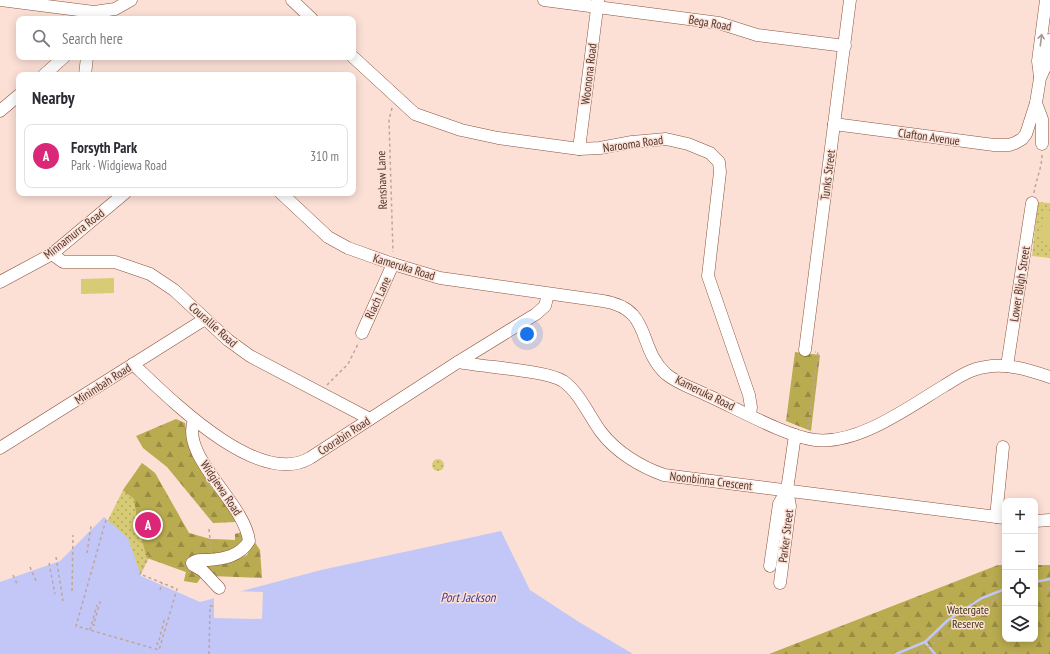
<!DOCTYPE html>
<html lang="en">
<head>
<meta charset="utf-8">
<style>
  body { margin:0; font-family:"PT Sans Narrow",sans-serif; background:#f2f2f3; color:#2b2b33 }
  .controls { position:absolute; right:12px; bottom:12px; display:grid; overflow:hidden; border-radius:8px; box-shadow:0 2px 10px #0003 }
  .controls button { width:36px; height:36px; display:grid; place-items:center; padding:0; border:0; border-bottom:1px solid #e1e1e2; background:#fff; color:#2b2b33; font:20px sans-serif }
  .you { position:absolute; left:527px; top:334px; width:14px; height:14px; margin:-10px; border:3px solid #fff; border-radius:50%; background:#1a73e8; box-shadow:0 0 0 6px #1a73e833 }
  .badge { display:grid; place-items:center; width:26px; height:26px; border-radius:50%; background:#db2777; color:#fff; font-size:13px; font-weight:700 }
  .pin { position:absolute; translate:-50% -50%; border:2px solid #fff; box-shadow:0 1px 4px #0006 }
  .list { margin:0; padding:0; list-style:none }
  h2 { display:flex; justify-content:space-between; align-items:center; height:52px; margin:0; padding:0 16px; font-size:17px }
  h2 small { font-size:13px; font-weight:400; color:#7c7c81 }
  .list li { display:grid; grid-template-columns:26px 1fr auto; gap:12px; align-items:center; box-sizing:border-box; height:64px; margin:0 8px 8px; padding:0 8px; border:1px solid #e1e1e2; border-radius:8px }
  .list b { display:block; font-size:15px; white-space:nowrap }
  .list p { margin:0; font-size:13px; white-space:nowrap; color:#7c7c81 }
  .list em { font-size:13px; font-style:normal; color:#7c7c81 }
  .icon { flex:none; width:22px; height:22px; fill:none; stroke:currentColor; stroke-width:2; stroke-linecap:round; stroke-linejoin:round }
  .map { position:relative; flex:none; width:1050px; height:654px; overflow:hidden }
  .search { position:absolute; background:#fff; box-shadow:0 2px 10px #0003; left:16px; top:16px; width:340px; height:44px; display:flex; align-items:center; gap:10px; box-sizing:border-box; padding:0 14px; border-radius:8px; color:#7c7c81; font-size:15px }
  .panel { position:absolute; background:#fff; box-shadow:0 2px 10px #0003; left:16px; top:72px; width:340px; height:124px; border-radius:8px }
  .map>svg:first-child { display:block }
  .grass { fill:url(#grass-dots) }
  .forest { fill:url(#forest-firs) }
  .pitch { fill:#d8cb75 }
  .water { fill:#c2c7f8 }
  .pier { fill:#fce0d6 }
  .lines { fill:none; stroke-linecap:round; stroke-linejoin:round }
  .stream { stroke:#c2c7f8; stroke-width:2.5 }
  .minor-casing { stroke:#8b523d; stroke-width:13 }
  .path { stroke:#bfa49a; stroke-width:1.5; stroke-dasharray:3 3; stroke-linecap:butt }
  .minor { stroke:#fff; stroke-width:12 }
  .oneway { stroke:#a89a96 }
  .labels { text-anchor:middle; stroke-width:3; stroke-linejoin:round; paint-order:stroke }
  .street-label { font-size:12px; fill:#50362c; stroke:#fce0d6 }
  .park-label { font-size:12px; fill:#3d3810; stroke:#fce0d6 }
  .water-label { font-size:13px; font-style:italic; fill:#403994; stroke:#fce0d6 }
</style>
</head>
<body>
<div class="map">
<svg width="1050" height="654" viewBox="0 0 1050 654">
  <defs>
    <pattern id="grass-dots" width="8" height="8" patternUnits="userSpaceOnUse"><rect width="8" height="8" fill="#d8cb75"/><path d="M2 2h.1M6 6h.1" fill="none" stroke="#b2a660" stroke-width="1.8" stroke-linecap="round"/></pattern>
    <pattern id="forest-firs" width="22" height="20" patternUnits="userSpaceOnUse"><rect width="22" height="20" fill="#b9ab4f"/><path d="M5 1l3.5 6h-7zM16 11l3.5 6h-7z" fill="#998c42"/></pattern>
  </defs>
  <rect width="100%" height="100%" fill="#fce0d6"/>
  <g class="grass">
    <path d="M1038,202L1050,203V258L1032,256Z"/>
    <circle cx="438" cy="465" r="6"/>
    <path d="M142,463L155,473L189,533L210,539L235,540V534L246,539L192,557L186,565L195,570L197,583L184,581L186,572L149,558L140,576L107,522L123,490Z"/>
  </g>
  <g class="forest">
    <path d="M795,352L820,355L811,431L786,421Z"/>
    <path d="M176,419L185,423C189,445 197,465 210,485C218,497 230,505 237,518L235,522L213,523L167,467L143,448L136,436Z"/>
    <path d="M142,463L155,473L189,533L210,539L235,540V534L242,532L246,539L228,553L192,556L186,565L202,576L197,583L184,581L186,572L147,558L138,526L134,499L123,490Z"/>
    <path d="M254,541L260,550L262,578L211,576L200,561C216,562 232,562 247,555Z"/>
    <path d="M998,565H1005V639H1035V565H1050V654H769Z"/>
  </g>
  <g class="pitch">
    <path d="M1044,210L1050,211V243L1040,241Z"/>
    <path d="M114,278V293L81,294V279Z"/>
  </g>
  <path class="water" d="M104,517L128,538L141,576L200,602L321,570L501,531L530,590L579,622L633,654H0V582L60,561Z"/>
  <path class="pier" d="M231,591L263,592L262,619L214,618V596Z"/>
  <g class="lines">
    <g class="stream">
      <path d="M1035,582L1050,579"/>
      <path d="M925,642L935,654"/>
      <path d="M896,654L925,642L948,620L982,598L1005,589"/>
    </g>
    <g class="minor-casing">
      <g id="minor">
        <path d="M0,0L94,12L115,9L131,0"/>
        <path d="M292,0L312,19"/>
        <path d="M544,0L719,23L757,35L845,46"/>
        <path d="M353,57L415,114L461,130L498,138L579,149L600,148L632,142L666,139L688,144L710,153L719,162L720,172L708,276L749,395L751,407L750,415"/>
        <path d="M44,75L64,57"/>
        <path d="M85,75L87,57"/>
        <path d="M1040,77L1038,61L1046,0"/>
        <path d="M1036,103L1042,119V144"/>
        <path d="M0,111L19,95"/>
        <path d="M834,124L994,145H1009L1015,143L1022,139L1026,134L1036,103L1040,78L1047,63L1050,40"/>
        <path d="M579,149L598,1"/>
        <path d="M281,193L328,237L348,248L393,264L440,278L603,301C653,309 636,346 666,374C678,384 695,389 709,396C738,409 785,436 815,440C858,445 909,407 944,386C957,378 970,369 985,367C1008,363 1029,370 1050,377"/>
        <path d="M52,254L63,262H115L150,274L174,290L228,340L250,356L370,419"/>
        <path d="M0,282L52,254L125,193"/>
        <path d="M362,333L393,264"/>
        <path d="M805,350L850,0"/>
        <path d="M458,362C481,367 546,370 563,381C580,393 589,416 601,432C616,452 641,467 664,475L1005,518"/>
        <path d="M133,364C168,397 258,489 310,458L458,362L536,314L545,306L548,294"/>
        <path d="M1007,366L1032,203"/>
        <path d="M194,420C180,457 245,503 249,541C240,556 224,559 208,560C202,560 197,559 192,563L193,565L202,570L219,588"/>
        <path d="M0,448L205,319"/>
        <path d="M996,517L1003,447"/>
        <path d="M1035,521L1050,520"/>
        <path d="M770,566L779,504L787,490"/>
        <path d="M780,583L790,506L787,490L795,435"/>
      </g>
    </g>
    <g class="path">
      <path d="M392,108L389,120L393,252"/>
      <path d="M1034,193C1036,179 1042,168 1042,154"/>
      <path d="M327,385L348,364L359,342"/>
      <path d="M808,427L818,352H815"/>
      <path d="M106,520L76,626L159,650L177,589L140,574L149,553"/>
      <path d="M209,529L211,549"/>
      <path d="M87,553L91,526"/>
      <path d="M56,557L63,601"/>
      <path d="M49,563L55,594"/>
      <path d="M30,567L37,583"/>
      <path d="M13,575L18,586"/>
      <path d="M160,590L162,583"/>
      <path d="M72,591L73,535"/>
      <path d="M1035,591L1050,588"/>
      <path d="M95,625H93L94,623L100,602L101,603"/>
      <path d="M90,630L97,605"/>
      <path d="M156,643L158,644L164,621L162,620"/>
      <path d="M209,654L210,606H214"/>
      <path d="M918,654L999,596L1005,595"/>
    </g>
    <use href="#minor" class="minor"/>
  </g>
  <defs><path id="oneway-shaft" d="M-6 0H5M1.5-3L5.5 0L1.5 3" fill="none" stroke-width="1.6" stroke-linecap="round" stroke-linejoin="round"/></defs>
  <use class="oneway" href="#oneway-shaft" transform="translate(1041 40) rotate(-83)"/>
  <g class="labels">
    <g class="street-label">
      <text transform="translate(710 23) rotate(10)" y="4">Bega Road</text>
      <text transform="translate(589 74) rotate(-83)" y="4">Woonona Road</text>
      <text transform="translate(929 137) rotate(8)" y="4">Clafton Avenue</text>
      <text transform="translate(633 144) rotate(-8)" y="4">Narooma Road</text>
      <text transform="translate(828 175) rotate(-83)" y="4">Tunks Street</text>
      <text transform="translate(382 180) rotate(-92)" y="4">Renshaw Lane</text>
      <text transform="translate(74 234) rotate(-38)" y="4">Minnamurra Road</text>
      <text transform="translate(404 267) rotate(17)" y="4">Kameruka Road</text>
      <text transform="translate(1020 284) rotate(-81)" y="4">Lower Bligh Street</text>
      <text transform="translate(378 298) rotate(-65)" y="4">Riach Lane</text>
      <text transform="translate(213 325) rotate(42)" y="4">Courallie Road</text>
      <text transform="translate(103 384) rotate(-33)" y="4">Minimbah Road</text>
      <text transform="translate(705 393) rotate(26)" y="4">Kameruka Road</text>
      <text transform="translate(344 436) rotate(-33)" y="4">Coorabin Road</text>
      <text transform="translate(711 481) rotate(7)" y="4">Noonbinna Crescent</text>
      <text transform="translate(221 488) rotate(56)" y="4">Widgiewa Road</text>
      <text transform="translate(786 536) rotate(-83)" y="4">Parker Street</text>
    </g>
    <g class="park-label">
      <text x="968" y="614">Watergate<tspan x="968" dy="14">Reserve</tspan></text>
    </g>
    <g class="water-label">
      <text x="468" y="602">Port Jackson</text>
    </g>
  </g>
</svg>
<div class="controls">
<button>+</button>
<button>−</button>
<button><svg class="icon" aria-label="locate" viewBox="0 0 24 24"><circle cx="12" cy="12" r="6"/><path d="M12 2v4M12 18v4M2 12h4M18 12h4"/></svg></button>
<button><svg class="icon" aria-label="layers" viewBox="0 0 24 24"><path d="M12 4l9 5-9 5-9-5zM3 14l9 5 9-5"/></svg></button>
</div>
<div class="you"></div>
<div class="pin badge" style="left:148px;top:525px">A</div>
<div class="search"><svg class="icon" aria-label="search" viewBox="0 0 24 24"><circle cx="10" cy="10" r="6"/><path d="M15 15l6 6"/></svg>Search here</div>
<section class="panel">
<h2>Nearby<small></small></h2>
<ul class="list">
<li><span class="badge">A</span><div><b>Forsyth Park</b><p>Park · Widgiewa Road</p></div><em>310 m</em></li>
</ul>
</section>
</div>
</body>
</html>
